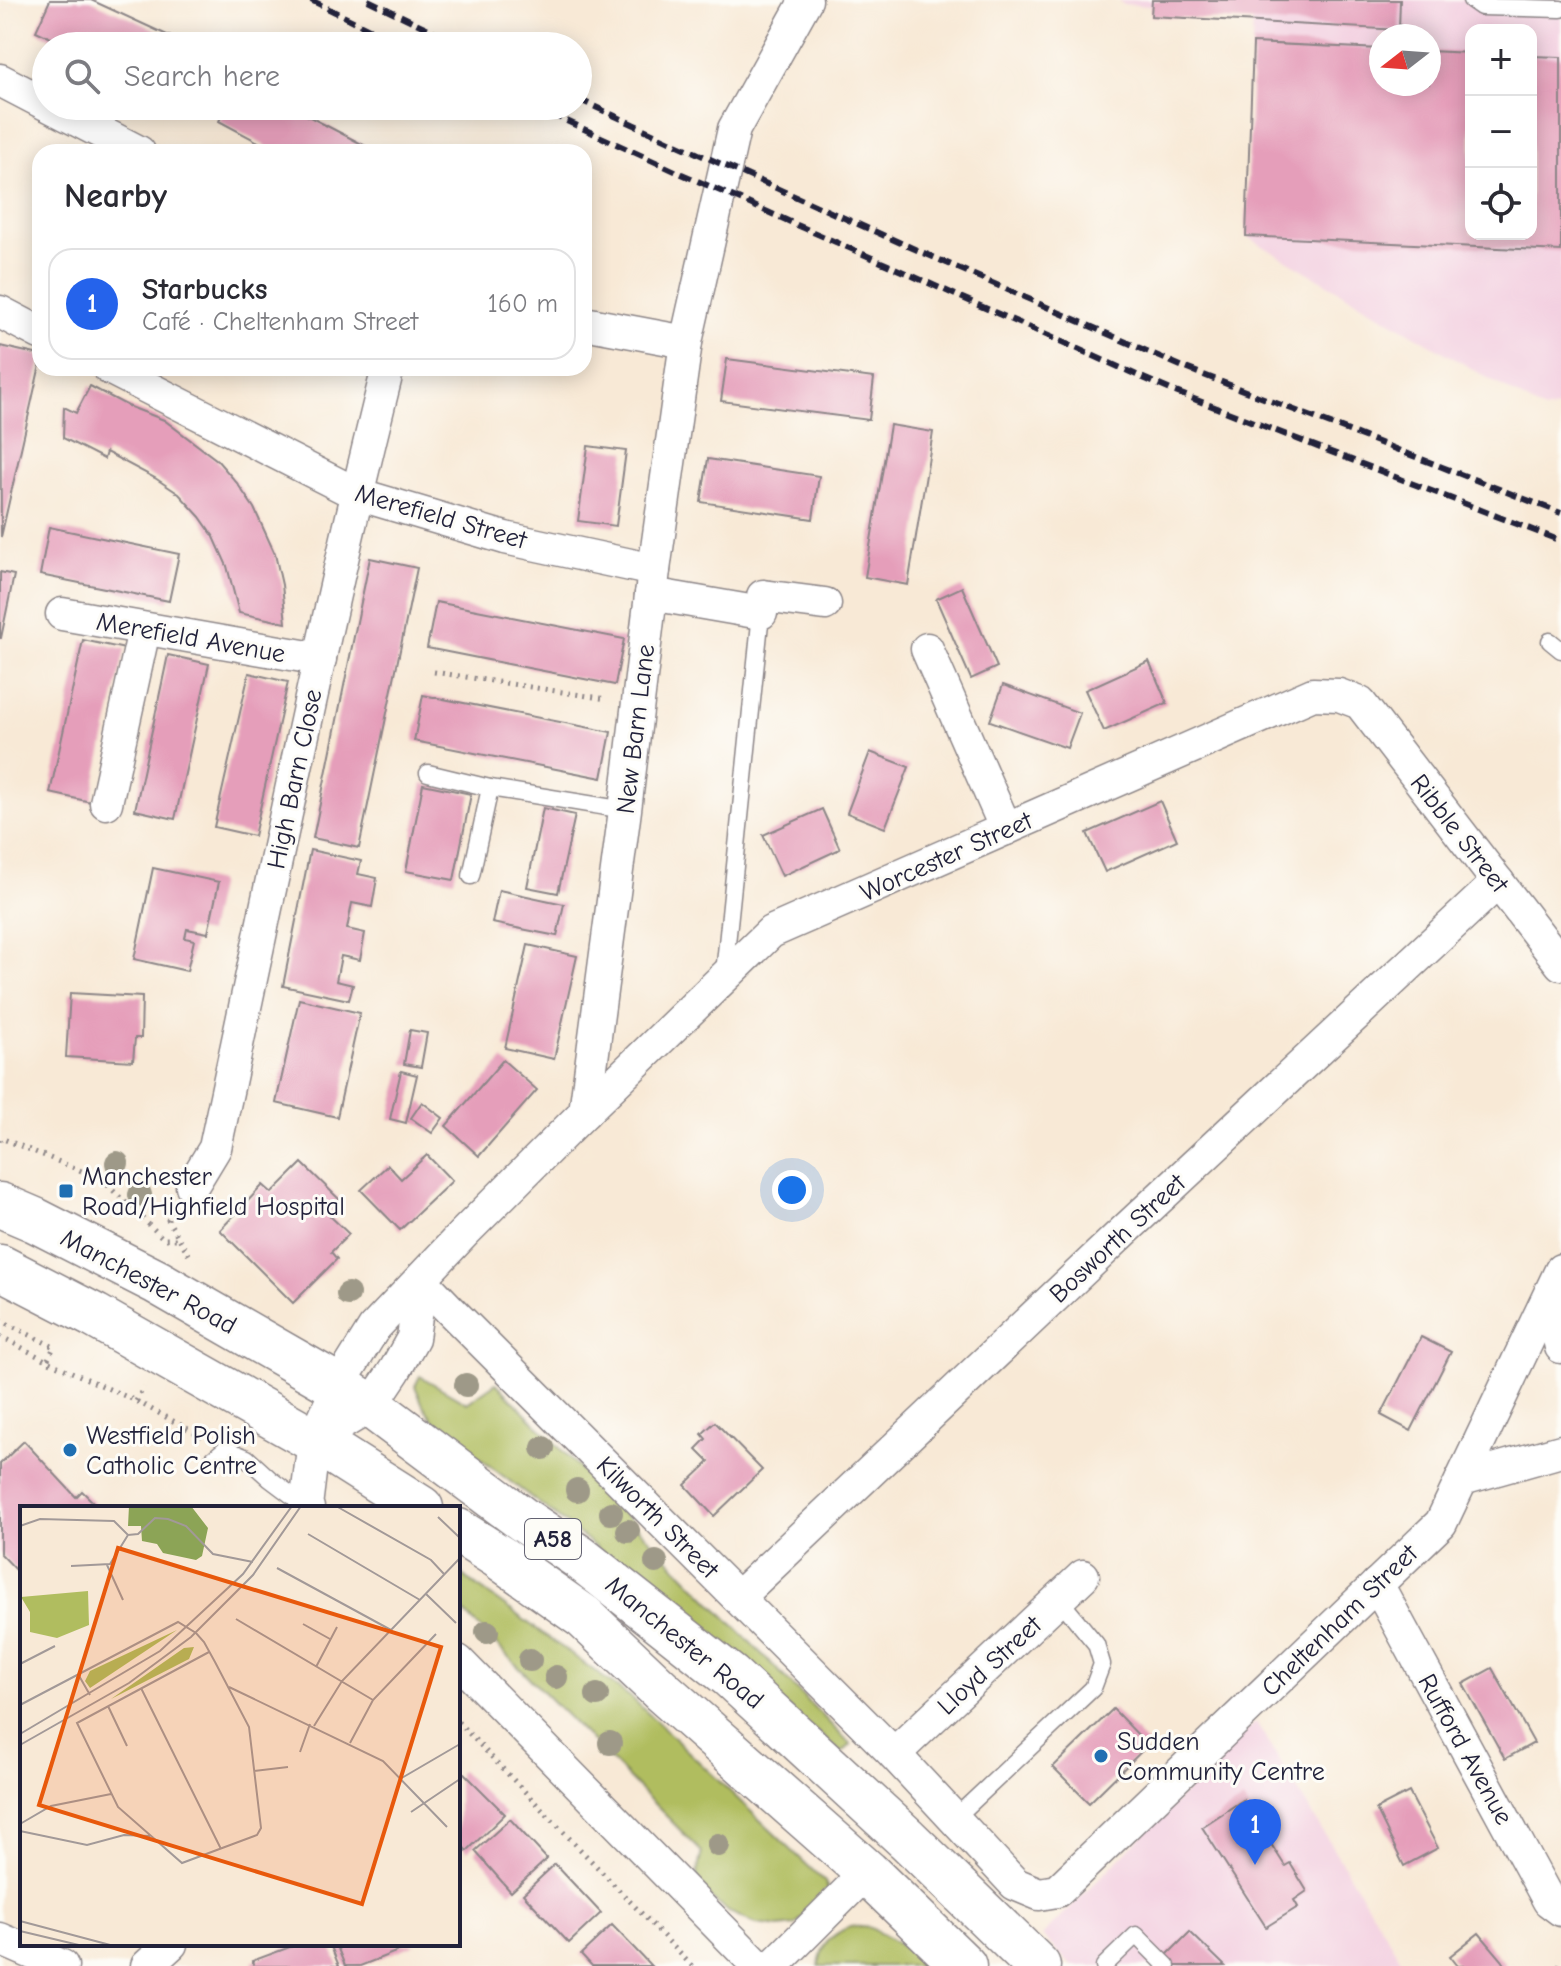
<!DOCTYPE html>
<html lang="en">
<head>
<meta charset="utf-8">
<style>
  body { margin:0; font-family:"Comic Neue",sans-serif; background:#f2f2f3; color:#2b2b33 }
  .controls { position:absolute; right:24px; top:24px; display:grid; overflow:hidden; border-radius:16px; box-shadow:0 4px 20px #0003 }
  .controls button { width:72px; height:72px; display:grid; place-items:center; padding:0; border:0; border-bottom:2px solid #e1e1e2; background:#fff; color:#2b2b33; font:40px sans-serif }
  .compass { position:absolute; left:1369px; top:24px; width:72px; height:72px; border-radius:50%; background:#fff; box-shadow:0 4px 20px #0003; rotate:253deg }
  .you { position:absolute; left:792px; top:1190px; width:28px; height:28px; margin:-20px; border:6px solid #fff; border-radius:50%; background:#1a73e8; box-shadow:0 0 0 12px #1a73e833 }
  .badge { display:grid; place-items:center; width:52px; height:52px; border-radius:50%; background:#2563eb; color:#fff; font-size:26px; font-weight:700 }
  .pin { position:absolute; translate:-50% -66px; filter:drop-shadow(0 2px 4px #0008) }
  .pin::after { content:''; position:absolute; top:42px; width:28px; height:24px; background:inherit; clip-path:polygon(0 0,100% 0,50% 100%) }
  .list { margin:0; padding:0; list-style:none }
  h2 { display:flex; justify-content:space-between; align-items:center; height:104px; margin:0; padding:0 32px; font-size:34px }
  h2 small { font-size:26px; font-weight:400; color:#7c7c81 }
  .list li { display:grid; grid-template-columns:52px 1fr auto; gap:24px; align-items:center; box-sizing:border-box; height:112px; margin:0 16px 16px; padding:0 16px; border:2px solid #e1e1e2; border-radius:24px }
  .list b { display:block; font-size:30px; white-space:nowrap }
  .list p { margin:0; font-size:26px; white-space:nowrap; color:#7c7c81 }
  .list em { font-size:26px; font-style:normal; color:#7c7c81 }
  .icon { flex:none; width:44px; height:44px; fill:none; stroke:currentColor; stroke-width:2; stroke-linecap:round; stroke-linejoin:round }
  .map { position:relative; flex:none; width:1561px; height:1966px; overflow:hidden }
  .search { position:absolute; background:#fff; box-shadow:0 4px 20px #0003; left:32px; top:32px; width:560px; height:88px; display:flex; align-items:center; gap:20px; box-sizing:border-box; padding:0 28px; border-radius:44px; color:#7c7c81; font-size:30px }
  .panel { position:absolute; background:#fff; box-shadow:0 4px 20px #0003; left:32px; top:144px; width:560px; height:232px; border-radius:24px }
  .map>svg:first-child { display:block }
  .built { fill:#f3cfe0; fill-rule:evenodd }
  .green { fill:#b0bd5f; stroke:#69704d; stroke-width:2 }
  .building { fill:#e59eba }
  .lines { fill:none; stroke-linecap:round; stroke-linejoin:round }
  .lane-casing { stroke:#8d8688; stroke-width:19 }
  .street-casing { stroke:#8d8688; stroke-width:35 }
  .highway-casing { stroke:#8d8688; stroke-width:47 }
  .path { stroke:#8d8688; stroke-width:5; stroke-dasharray:2 6; stroke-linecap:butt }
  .lane { stroke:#fff; stroke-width:16 }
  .street { stroke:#fff; stroke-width:32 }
  .highway { stroke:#fff; stroke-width:44 }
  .rail { stroke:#22223b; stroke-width:6; stroke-dasharray:12 6; stroke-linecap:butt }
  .tree { fill:#9e9988 }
  .poi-dot { fill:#1f6fb2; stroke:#fdfcf7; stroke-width:3 }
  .labels { text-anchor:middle; stroke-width:6; stroke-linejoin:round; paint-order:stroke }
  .shield { fill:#fdfcf7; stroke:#646373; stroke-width:2 }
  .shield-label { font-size:24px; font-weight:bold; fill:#22223b }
  .street-label { font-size:26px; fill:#22223b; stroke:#fdfcf7 }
  .poi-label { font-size:26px; fill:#22223b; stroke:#fdfcf7; text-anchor:start }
  .inset-road { fill:none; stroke:#a29998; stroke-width:2 }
  .view { fill:#e8590c; fill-opacity:0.15; stroke:#e8590c; stroke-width:4 }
  .inset-edge { fill:none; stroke:#22223b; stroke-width:4 }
</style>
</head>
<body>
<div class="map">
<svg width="1561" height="1966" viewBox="0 0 1561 1966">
  <rect width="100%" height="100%" fill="#fdfcf7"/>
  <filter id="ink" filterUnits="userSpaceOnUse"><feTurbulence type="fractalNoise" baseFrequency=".0125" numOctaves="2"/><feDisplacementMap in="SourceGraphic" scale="16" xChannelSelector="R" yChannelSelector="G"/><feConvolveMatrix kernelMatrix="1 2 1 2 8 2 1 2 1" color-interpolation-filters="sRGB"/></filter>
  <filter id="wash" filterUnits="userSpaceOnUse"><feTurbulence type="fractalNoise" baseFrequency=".006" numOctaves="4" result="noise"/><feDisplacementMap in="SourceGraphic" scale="32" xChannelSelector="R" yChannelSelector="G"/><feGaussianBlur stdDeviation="1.8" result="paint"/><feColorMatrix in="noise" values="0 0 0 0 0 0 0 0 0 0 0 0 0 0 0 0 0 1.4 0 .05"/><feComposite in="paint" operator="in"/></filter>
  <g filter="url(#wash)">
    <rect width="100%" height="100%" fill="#f8e9d6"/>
    <g class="built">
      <path d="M1120,0H1561V407L1544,411L1246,236L1253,13L1122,4ZM1471,30H1531V234H1471ZM1381,36H1429V84H1381Z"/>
      <path d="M1256,1722L1405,1966H1072L1042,1936Z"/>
    </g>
    <g class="green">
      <path d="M420,1376L467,1403L496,1383L851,1745L842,1753L572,1528L438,1427L423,1405L415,1386Z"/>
      <path d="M458,1572L633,1699L825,1882L829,1892L795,1925L779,1927L756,1924L729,1912L701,1891L697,1873L702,1852L458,1606Z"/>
      <path d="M851,1926L871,1928L898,1944L927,1966H819C822,1942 830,1936 851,1926Z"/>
    </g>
    <g id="blocks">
      <g class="building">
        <path d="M50,0H91L191,46H68L36,31Z"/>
        <path d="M1152,0H1400L1399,30L1151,16Z"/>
        <path d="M1253,43L1381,49V84H1429V51L1471,53V234H1531V56L1561,57V251L1246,236Z"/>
        <path d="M227,106H289L377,152H277L219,121Z"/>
        <path d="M0,346L40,355V365L1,537Z"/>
        <path d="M727,359L874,378L869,420L721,401Z"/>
        <path d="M90,386L128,406L164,420L217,460L237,483L254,508L275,554L282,585L286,623L239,613L227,566L214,537L200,517L179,494L155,478L106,452L104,459L63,438L64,407L76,413Z"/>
        <path d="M890,425L933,432L908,585L865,577Z"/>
        <path d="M588,446L626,451L616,526L578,521Z"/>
        <path d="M708,459L819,476L813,519L701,502Z"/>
        <path d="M49,527L179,554L169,601L40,575Z"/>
        <path d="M370,558L417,568L359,848L313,838Z"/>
        <path d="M0,572L14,575L1,638H0Z"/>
        <path d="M962,587L997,667L971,679L936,599Z"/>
        <path d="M436,602L624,639L615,685L427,648Z"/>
        <path d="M83,640L125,649L91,802L50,793Z"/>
        <path d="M168,655L209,664L175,819L135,810Z"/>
        <path d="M1149,661L1167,703L1104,731L1085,690Z"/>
        <path d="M249,673L288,682L254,836L214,827Z"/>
        <path d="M1003,685L1080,713L1067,748L990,721Z"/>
        <path d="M423,695L611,732L602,778L414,741Z"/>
        <path d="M870,752L909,767L885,828L847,813Z"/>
        <path d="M423,784L471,794L454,880L406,871Z"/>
        <path d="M1160,801L1177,840L1105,872L1087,833Z"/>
        <path d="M543,808L575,815L558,893L527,887Z"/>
        <path d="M822,809L840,849L782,876L763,835Z"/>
        <path d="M310,850L361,861L358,874L377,878L372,907L352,903L347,929L365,933L360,960L341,956L336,981L353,985L349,1000L283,986Z"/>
        <path d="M153,868L219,882L208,933L187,929L185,938L194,940L187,971L134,959Z"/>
        <path d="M499,890L564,904L557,936L492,923Z"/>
        <path d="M528,945L577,956L554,1059L505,1048Z"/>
        <path d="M70,993L142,997L141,1038H135L133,1061L66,1057Z"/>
        <path d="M299,999L360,1013L337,1117L276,1103Z"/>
        <path d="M410,1030L427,1033L421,1067L404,1064Z"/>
        <path d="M503,1060L537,1090L479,1156L446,1126Z"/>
        <path d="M401,1071L417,1075L406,1123L390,1119Z"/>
        <path d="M422,1102L443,1118L432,1133L411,1118Z"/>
        <path d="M427,1155L452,1181L400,1230L361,1190L388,1165L401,1179Z"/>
        <path d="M302,1163L343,1203L330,1216L349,1234L331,1252L337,1259L293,1303L220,1230L263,1185L272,1193Z"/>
        <path d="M1421,1337L1451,1352L1411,1431L1381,1415Z"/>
        <path d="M715,1422L762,1470L714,1516L685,1485L709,1462L696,1449L706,1439L702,1434Z"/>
        <path d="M24,1441L76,1497L82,1491L99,1508H22V1576L0,1553V1464Z"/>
        <path d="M1492,1668L1534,1743L1505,1759L1463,1684Z"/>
        <path d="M1113,1709L1148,1745L1089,1803L1053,1767Z"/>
        <path d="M461,1770L505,1814L467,1851L458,1841V1773Z"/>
        <path d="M1409,1792L1438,1848L1404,1866L1376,1809Z"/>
        <path d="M1243,1800L1285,1866L1290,1863L1307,1891L1294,1900L1298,1907L1266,1927L1202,1827Z"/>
        <path d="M510,1819L547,1859L511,1892L475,1851Z"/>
        <path d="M555,1864L601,1913L569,1943L523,1894Z"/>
        <path d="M612,1925L635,1949L651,1966H592L581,1954Z"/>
        <path d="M1190,1932L1225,1966H1156Z"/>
        <path d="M1479,1933L1502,1960L1506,1966H1458L1450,1956Z"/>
        <path d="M298,1944H330L339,1966H254L252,1961Z"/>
        <path d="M336,1944H416L360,1966H345Z"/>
      </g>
    </g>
  </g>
  <g filter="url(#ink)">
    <use href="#blocks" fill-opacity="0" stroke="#8d8688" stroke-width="2"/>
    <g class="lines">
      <g class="lane-casing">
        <g id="lane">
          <path d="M1471,0L1481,7L1561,9"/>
          <path d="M1550,641L1561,650"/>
          <path d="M428,773L490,788L625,810"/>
          <path d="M471,876L490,788"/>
          <path d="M724,973L761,613"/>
          <path d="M213,1459L225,1449L247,1458L270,1479L306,1506"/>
          <path d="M954,1819L1093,1688L1102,1664L1096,1644L1059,1599"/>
          <path d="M1104,1966L1136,1935L1167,1966"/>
        </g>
      </g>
      <g class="street-casing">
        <g id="street">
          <path d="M0,80L46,104"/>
          <path d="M50,106L139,152"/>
          <path d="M0,312L40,333"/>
          <path d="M584,323L686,342"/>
          <path d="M109,368L357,494L505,538L654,570"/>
          <path d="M651,594L761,613L763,596L825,604"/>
          <path d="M62,614L320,659"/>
          <path d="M927,649L1006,829"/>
          <path d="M106,803L144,630"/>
          <path d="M585,1112L625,810L654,570L686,342L734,129L806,0"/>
          <path d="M192,1186L215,1148C271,888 323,626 388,368"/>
          <path d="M421,1280L450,1310L894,1754L1015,1884L1039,1894L1057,1891L1441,1523L1561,1270"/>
          <path d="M1549,1298L1561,1347"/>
          <path d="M314,1440L371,1406L395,1370L413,1338L421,1280"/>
          <path d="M1462,1479L1561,1451"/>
          <path d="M308,1508L306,1506L314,1440L338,1386L374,1328L465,1232L585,1112L771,932L1313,694L1339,695L1360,703L1561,964"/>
          <path d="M1377,1584L1549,1901L1561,1910"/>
          <path d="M738,1597L1123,1232L1498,882"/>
          <path d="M458,1661L758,1966"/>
          <path d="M894,1754L1083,1576"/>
          <path d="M0,1939L62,1966"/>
          <path d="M147,1966L171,1944"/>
          <path d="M773,1966L867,1872"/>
        </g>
      </g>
      <g class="highway-casing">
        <g id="highway">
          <path d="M0,1205L35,1220L157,1282L338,1386L371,1406L522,1519L579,1557L730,1676L907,1839L1038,1966"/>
          <path d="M0,1267L95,1316L314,1440L421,1508"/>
          <path d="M458,1531L499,1557L584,1617L663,1692L867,1872L964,1966"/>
        </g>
      </g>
      <g class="path">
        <path d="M434,672L607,699"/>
        <path d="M0,1141L1,1138L101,1179L164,1239H179"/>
        <path d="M173,1212L168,1220L189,1255"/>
        <path d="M0,1320L54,1347L47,1361"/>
        <path d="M0,1336L47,1361L136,1401L203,1437"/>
        <path d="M136,1401L144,1387"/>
        <path d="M458,1722L692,1966"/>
        <path d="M1559,1966L1561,1964"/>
      </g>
      <use href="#lane" class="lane"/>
      <use href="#street" class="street"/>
      <use href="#highway" class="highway"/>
      <g class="rail">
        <path d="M311,0L403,46"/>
        <path d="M368,0L464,46"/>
        <path d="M578,99L685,148L1183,367L1561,513"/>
        <path d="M534,106L675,171L1173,391L1561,541"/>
      </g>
    </g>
    <g class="tree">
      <circle cx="117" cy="1163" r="12"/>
      <circle cx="140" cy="1195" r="12"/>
      <circle cx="348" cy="1294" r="12"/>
      <circle cx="466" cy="1385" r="12"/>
      <circle cx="543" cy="1448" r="12"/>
      <circle cx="577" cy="1490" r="12"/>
      <circle cx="611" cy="1513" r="12"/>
      <circle cx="628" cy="1531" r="12"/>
      <circle cx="656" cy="1562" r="12"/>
      <circle cx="487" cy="1632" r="12"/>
      <circle cx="530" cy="1660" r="12"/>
      <circle cx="556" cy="1677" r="12"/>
      <circle cx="597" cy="1695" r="12"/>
      <circle cx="610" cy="1743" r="12"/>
      <circle cx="718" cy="1845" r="12"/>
    </g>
  </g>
  <g class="poi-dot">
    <rect x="58" y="1183" width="16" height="16" rx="4"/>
    <circle cx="70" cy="1450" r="8"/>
    <circle cx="1101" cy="1756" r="8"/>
  </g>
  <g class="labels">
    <rect class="shield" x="525" y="1519" width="56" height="40" rx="6"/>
    <g class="shield-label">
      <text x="553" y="1547">A58</text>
    </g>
    <g class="street-label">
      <text transform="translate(441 516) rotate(16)" y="9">Merefield Street</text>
      <text transform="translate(191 637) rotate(10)" y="9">Merefield Avenue</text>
      <text transform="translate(635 729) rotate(-83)" y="9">New Barn Lane</text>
      <text transform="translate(294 779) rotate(-78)" y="9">High Barn Close</text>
      <text transform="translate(1460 833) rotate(52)" y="9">Ribble Street</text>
      <text transform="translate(946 856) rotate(-24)" y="9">Worcester Street</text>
      <text transform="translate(1117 1238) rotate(-43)" y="9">Bosworth Street</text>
      <text transform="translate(149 1281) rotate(28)" y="9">Manchester Road</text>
      <text transform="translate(658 1517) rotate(45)" y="9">Kilworth Street</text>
      <text transform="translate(1339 1620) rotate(-44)" y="9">Cheltenham Street</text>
      <text transform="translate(685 1642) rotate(39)" y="9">Manchester Road</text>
      <text transform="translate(989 1665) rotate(-43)" y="9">Lloyd Street</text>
      <text transform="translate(1466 1749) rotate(61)" y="9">Rufford Avenue</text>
    </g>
    <g class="poi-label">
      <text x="82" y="1185">Manchester<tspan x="82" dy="30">Road/Highfield Hospital</tspan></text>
      <text x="86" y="1444">Westfield Polish<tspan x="86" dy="30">Catholic Centre</tspan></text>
      <text x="1117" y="1750">Sudden<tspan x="1117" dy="30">Community Centre</tspan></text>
    </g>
  </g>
  <g transform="translate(20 1506)">
    <rect width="440" height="440" fill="#f8e9d6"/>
    <path d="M68,85L69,119L37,132L10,126V106L1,91ZM157,124L70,182L65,175L70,165ZM174,141L169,153L91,193L164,142Z" fill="#b0bd5f"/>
    <path d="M109,0H171L188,22L182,50L176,54L143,47L137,38L122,35L121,20H108Z" fill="#8ca456"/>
    <path class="inset-road" d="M316,0L411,54L424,68M418,11L440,32M0,20L20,13L94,15L108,29L118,28L135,12L148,13L166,20L193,48L233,56M288,28L400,94M87,59L103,94M51,60L90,58L108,29M257,62L371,124M406,88L436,117M216,113L353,194M283,118L310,133M0,158L35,140M296,161L317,121M58,168L70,189M209,181L363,255L427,321M121,182L201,343M0,199L158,116L176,127L184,136L195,156L229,221L241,322L237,329L162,357L98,301L57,217L189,146M88,200L107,240M294,220L322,175L440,52M0,228L140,145L223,68L272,0M330,237L353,194L416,128M0,239L109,177L171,131L233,69L281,0M280,246L290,218M234,265L268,261M380,273L440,238M391,306L440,273M0,318L31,300L91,288M0,325L67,339L104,329L130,330M0,415L94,440M0,425L63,440"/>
    <path class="view" d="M98,42L421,141L342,398L19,299Z"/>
    <rect width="440" height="440" class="inset-edge"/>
  </g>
</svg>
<div class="controls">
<button>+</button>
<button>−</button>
<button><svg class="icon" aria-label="locate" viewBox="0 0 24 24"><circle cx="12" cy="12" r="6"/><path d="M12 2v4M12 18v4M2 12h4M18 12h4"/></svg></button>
</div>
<svg class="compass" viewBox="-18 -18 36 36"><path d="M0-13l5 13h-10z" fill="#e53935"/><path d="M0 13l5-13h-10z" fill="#7c7c81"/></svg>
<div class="you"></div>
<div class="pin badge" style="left:1255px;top:1865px">1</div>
<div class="search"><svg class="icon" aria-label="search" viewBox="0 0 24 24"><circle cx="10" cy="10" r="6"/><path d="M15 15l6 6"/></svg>Search here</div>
<section class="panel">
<h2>Nearby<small></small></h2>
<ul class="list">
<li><span class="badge">1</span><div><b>Starbucks</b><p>Café · Cheltenham Street</p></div><em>160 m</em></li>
</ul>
</section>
</div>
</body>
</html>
